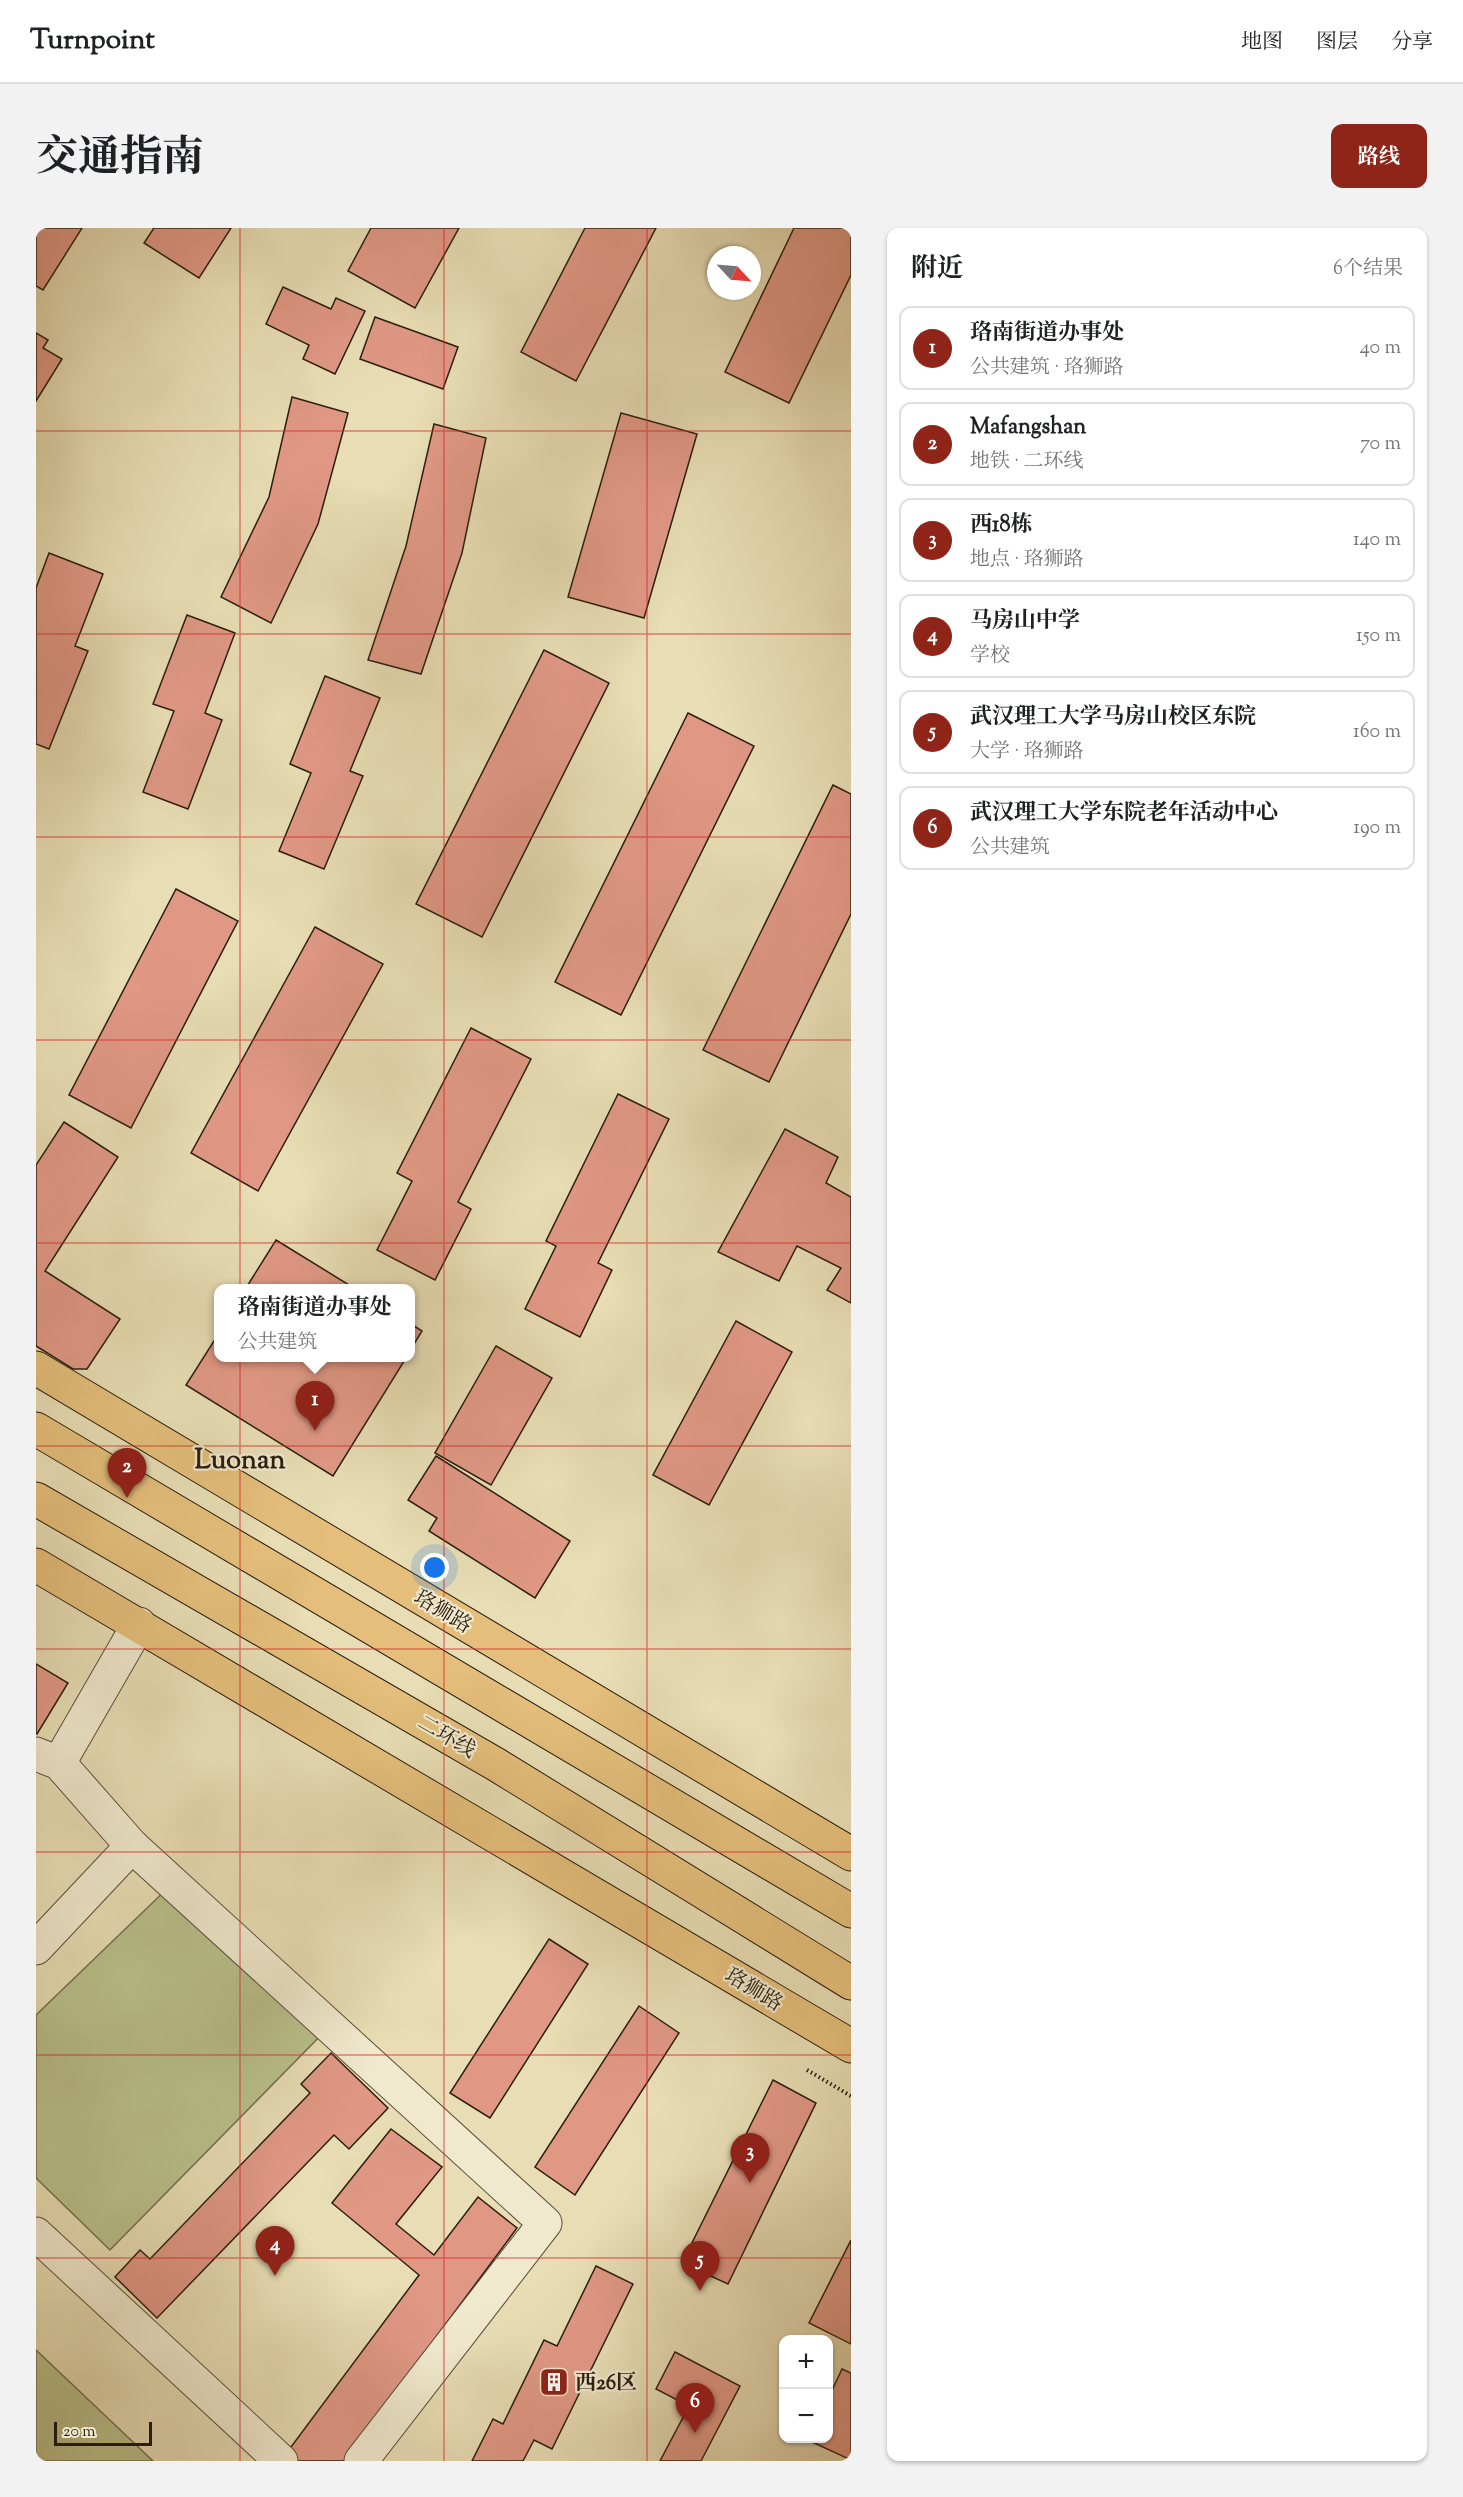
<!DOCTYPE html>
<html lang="zh">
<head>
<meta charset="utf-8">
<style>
  body { margin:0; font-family:"Sorts Mill Goudy","Noto Serif SC",serif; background:#f2f2f2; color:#202124 }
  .controls { position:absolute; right:18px; bottom:18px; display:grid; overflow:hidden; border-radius:12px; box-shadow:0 2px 4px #0004 }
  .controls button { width:54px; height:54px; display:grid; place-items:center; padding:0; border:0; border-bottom:2px solid #e0e0e0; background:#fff; color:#202124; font:30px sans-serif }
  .compass { position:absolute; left:671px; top:18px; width:54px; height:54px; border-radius:50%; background:#fff; box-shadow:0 2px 4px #0004; rotate:116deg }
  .scale { position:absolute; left:18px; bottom:15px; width:98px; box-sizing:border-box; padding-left:6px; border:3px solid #2a1e10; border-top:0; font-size:16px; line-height:21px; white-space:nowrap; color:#2a1e10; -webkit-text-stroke:4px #f0e9ce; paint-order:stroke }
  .you { position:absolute; left:399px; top:1340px; width:21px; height:21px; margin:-15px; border:4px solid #fff; border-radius:50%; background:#1a73e8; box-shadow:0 0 0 9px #1a73e833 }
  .badge { display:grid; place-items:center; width:39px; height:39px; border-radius:50%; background:#8f2418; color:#fff; font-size:20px; font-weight:700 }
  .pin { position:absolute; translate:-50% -50px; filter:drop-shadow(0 2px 3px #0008) }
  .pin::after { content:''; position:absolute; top:32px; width:21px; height:18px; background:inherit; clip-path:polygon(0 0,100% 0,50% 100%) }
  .popup { position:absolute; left:178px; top:1056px; width:201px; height:78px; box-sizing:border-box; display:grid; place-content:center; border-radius:12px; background:#fff; filter:drop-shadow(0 2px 4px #0005); font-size:20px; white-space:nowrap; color:#757577 }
  .popup b { font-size:22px; color:#202124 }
  .popup::after { content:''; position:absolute; left:50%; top:100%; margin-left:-12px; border:12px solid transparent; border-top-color:#fff }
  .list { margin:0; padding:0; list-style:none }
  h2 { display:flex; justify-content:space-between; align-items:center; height:78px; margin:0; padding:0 24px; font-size:26px }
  h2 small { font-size:20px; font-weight:400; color:#757577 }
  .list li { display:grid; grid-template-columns:39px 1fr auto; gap:18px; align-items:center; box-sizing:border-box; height:84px; margin:0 12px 12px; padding:0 12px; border:2px solid #e0e0e0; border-radius:12px }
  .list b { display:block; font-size:22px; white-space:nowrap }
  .list p { margin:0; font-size:20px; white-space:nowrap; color:#757577 }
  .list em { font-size:20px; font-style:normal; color:#757577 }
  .map { position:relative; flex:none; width:815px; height:2233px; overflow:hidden; border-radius:12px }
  header { display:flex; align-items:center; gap:36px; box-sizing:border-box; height:84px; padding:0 30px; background:#fff; border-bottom:2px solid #e0e0e0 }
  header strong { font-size:28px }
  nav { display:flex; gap:33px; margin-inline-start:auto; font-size:21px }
  .intro { display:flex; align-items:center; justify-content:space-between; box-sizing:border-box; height:144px; padding:0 36px }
  h1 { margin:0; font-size:42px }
  .button { padding:15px 27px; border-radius:12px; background:#8f2418; color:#fff; font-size:21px; font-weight:700 }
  main { display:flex; gap:36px; padding:0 36px }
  aside { flex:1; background:#fff; border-radius:12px; box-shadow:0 2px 4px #0004 }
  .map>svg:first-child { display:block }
  .green { fill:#b9c08b; stroke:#726f4e; stroke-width:1.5 }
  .building { fill:#e09885; stroke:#2a1e10; stroke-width:1.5 }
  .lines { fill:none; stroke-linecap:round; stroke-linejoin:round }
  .minor-casing { stroke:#5a4e39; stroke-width:35 }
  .major-casing { stroke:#2a1e10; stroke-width:35 }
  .highway-casing { stroke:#2a1e10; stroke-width:35 }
  .path { stroke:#2a1e10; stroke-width:4; stroke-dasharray:1.5 3; stroke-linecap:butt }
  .minor { stroke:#f0e9ce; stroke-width:33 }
  .major { stroke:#e4be7a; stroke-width:33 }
  .highway { stroke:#e4be7a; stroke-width:33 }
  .grid { fill:none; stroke:#d62828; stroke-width:1.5; stroke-opacity:0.55 }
  .labels { text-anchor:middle; stroke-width:4.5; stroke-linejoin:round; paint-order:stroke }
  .street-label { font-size:21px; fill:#2a1e10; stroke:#f0e9ce }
  .poi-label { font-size:21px; font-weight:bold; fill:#2a1e10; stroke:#f0e9ce; text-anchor:start }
  .district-label { font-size:27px; font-weight:bold; fill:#2a1e10; stroke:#f0e9ce }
</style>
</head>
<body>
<header>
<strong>Turnpoint</strong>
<nav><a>地图</a><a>图层</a><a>分享</a></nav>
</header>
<div class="intro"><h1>交通指南</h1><a class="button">路线</a></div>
<main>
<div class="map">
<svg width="815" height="2233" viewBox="0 0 815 2233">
  <rect width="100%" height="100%" fill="#e8ddb4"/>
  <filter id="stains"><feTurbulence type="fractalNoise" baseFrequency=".00333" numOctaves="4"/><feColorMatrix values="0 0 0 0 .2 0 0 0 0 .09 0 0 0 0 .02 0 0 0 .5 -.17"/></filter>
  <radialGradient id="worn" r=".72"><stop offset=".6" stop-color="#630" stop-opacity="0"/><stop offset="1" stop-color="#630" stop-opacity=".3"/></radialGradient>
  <g class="green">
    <path d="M136,1656L293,1799L74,2022L0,1950V1787Z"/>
    <path d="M0,2122L117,2233H0Z"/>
  </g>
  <g class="building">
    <path d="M0,0H46L7,62L0,58Z"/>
    <path d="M118,0H195L163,50L108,15Z"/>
    <path d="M335,0H423L379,80L312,43Z"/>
    <path d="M549,0H620L540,153L485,124Z"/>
    <path d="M758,0H815V47L753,175L689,144Z"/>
    <path d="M247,59L295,81L300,70L329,83L299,146L267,131L273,117L230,96Z"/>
    <path d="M339,89L422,119L407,161L324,131Z"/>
    <path d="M0,105L12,112L7,120L26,131L0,173Z"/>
    <path d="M256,169L312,185L282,296L235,395L185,369L233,269Z"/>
    <path d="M585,185L661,206L608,390L532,369Z"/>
    <path d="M398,196L450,210L426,325L385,446L332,432L370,318Z"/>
    <path d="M13,325L67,346L39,418L52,423L13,521L0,516V360Z"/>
    <path d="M151,387L199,405L169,485L186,492L152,581L107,564L138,483L117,476Z"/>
    <path d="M508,422L573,455L446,709L380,676Z"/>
    <path d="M289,448L344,470L314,543L327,548L288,641L243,623L275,545L254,536Z"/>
    <path d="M652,485L718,518L585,787L519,754Z"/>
    <path d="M797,557L815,566V686L733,854L667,822Z"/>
    <path d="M140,661L202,693L95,900L33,867Z"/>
    <path d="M279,699L347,736L222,963L155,925Z"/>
    <path d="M435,800L495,831L422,974L435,981L399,1052L341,1022L376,953L361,945Z"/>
    <path d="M582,866L633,891L562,1035L576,1042L544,1109L489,1081L520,1018L510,1013Z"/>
    <path d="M28,894L82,929L9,1043L84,1091L51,1141H37L0,1118V937Z"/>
    <path d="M749,901L802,929L790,955L815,969V1075L791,1062L805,1040L761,1018L743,1053L682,1024Z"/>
    <path d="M240,1012L318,1060H210Z"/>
    <path d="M700,1093L756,1124L673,1277L617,1247Z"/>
    <path d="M375,1096L386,1103L375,1121Z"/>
    <path d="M183,1105V1130H370L297,1248L150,1157Z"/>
    <path d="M460,1118L516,1150L455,1257L399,1225Z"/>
    <path d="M400,1228L534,1313L499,1370L393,1303L401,1290L372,1272Z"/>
    <path d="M0,1436L32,1455L1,1506L0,1505Z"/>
    <path d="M513,1711L552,1736L454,1890L414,1865Z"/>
    <path d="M603,1778L643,1805L539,1967L499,1939Z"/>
    <path d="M295,1825L352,1880L313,1921L298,1907L121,2090L79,2049L104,2022L114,2031L274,1865L265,1856Z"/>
    <path d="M737,1852L780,1875L692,2056L646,2035Z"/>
    <path d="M355,1901L406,1939L360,1996L398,2027L442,1969L481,2000L308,2233H258L249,2227L383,2047L296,1975Z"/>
    <path d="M815,2012V2116L773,2095Z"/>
    <path d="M560,2038L597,2056L516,2221L498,2212L487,2233H436L457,2191L467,2196L508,2112L521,2118Z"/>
    <path d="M639,2124L704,2158L665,2233H624L653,2178L620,2161Z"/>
    <path d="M806,2141L815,2145V2232L774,2213L775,2210H792V2171Z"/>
  </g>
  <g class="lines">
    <g class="minor-casing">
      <g id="minor">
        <path d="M0,1526L23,1535L96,1618L509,1995L325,2233"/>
        <path d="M23,1535L103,1396"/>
        <path d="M0,1720L96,1618"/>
        <path d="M0,2006L245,2233"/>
      </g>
    </g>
    <g class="major-casing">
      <g id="major">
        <path d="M0,1140L815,1626"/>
        <path d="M0,1337L815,1818"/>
      </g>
    </g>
    <g class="highway-casing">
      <g id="highway">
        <path d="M0,1201L815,1683"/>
        <path d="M0,1271L461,1537L815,1755"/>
      </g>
    </g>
    <path class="path" d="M771,1842L815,1868"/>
    <use href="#minor" class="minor"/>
    <use href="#major" class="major"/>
    <use href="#highway" class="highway"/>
  </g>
  <path class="grid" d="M204,0V2233M408,0V2233M611,0V2233M0,203H815M0,406H815M0,609H815M0,812H815M0,1015H815M0,1218H815M0,1421H815M0,1624H815M0,1827H815M0,2030H815"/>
  <defs>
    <g id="building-square" transform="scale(1.5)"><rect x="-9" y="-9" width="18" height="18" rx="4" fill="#8f2418" stroke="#f0e9ce"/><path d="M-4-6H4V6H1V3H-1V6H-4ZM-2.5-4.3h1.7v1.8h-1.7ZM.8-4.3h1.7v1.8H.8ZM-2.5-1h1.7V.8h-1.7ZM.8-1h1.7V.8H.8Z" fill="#fff"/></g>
  </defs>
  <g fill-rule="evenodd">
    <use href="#building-square" x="518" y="2154"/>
  </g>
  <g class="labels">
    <g class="street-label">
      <text transform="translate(407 1383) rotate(31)" y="7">珞狮路</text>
      <text transform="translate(411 1508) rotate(30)" y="7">二环线</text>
      <text transform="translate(718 1761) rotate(31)" y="7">珞狮路</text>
    </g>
    <g class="poi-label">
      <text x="539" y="2161">西26区</text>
    </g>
    <g class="district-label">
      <text x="204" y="1240">Luonan</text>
    </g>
  </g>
  <rect width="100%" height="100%" filter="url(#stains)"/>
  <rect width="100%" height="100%" fill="url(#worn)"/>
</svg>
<div class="controls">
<button>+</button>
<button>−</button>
</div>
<svg class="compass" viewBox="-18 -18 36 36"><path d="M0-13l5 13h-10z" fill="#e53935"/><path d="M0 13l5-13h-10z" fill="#757577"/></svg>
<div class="scale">20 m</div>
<div class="you"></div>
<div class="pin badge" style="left:279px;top:1203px">1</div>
<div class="popup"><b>珞南街道办事处</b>公共建筑</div>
<div class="pin badge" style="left:91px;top:1270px">2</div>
<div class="pin badge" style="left:714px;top:1955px">3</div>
<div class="pin badge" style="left:239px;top:2048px">4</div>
<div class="pin badge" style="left:664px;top:2063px">5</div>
<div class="pin badge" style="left:659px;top:2205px">6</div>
</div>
<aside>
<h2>附近<small>6个结果</small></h2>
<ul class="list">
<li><span class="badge">1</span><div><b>珞南街道办事处</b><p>公共建筑 · 珞狮路</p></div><em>40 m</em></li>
<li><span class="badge">2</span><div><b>Mafangshan</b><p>地铁 · 二环线</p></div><em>70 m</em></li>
<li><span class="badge">3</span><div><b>西18栋</b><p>地点 · 珞狮路</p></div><em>140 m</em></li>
<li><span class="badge">4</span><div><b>马房山中学</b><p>学校</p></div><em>150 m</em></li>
<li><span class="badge">5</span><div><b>武汉理工大学马房山校区东院</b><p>大学 · 珞狮路</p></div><em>160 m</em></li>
<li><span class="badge">6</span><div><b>武汉理工大学东院老年活动中心</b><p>公共建筑</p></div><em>190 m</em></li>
</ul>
</aside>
</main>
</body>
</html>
